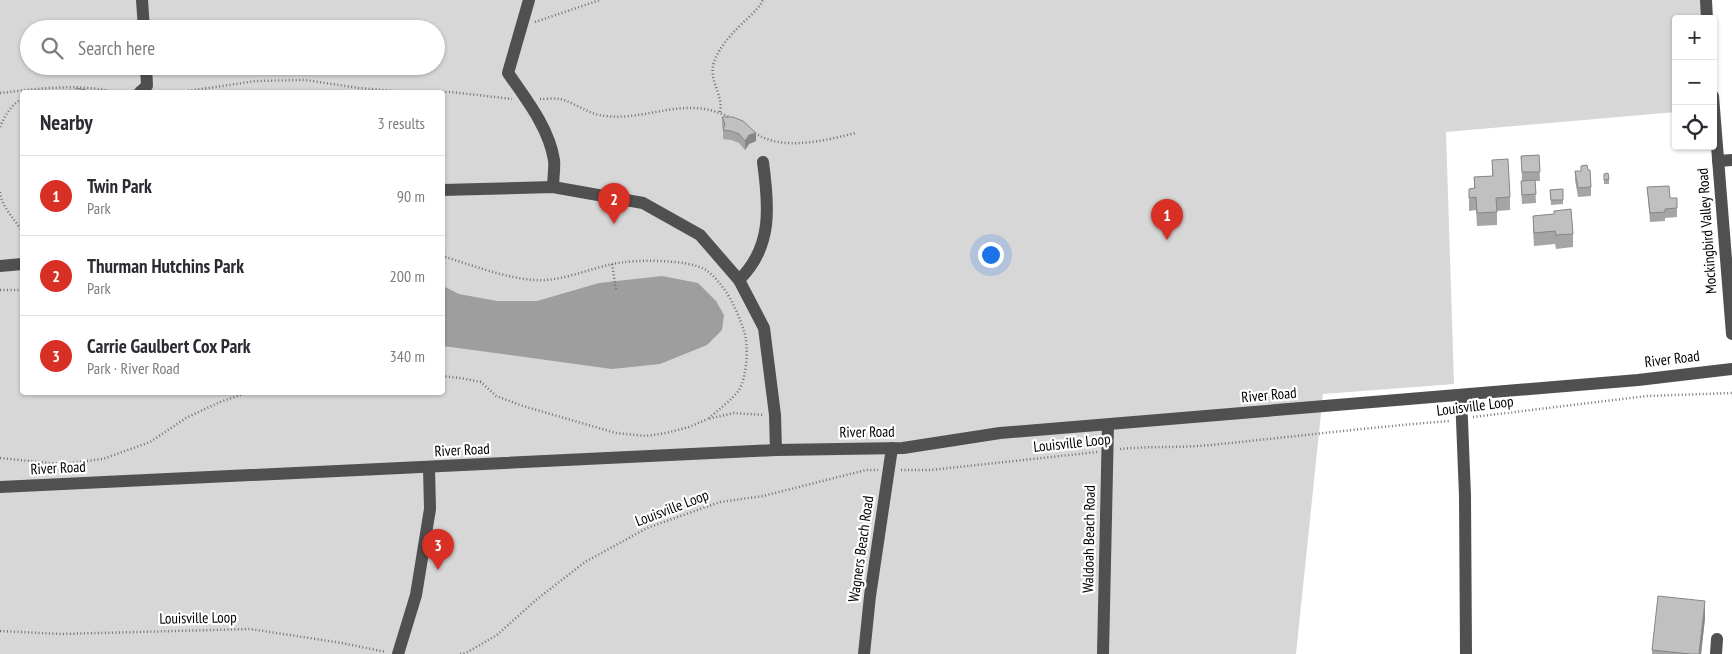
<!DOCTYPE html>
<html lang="en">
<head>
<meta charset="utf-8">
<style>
  body { margin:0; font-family:"PT Sans Narrow",sans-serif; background:#f2f2f3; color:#2b2b33 }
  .controls { position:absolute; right:15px; top:15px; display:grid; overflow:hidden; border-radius:5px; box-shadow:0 1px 4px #0004 }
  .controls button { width:45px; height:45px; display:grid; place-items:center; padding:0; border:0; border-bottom:1px solid #e1e1e2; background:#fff; color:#2b2b33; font:25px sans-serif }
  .you { position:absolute; left:990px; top:254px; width:18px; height:18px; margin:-12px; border:4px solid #fff; border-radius:50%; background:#1a73e8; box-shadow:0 0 0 8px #1a73e833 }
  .badge { display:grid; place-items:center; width:32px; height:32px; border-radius:50%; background:#d93025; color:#fff; font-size:16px; font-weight:700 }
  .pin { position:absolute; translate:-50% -41px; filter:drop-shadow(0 1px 2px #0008) }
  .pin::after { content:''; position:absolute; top:26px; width:18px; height:15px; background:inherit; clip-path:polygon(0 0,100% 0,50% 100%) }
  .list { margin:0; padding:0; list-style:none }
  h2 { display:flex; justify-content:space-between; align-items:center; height:65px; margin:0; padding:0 20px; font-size:21px }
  h2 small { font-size:16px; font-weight:400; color:#7c7c81 }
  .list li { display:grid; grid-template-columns:32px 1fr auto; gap:15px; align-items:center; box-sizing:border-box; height:80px; padding:0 20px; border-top:1px solid #e1e1e2 }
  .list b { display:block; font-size:19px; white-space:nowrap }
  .list p { margin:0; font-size:16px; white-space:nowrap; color:#7c7c81 }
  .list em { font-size:16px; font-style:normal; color:#7c7c81 }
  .icon { flex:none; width:28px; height:28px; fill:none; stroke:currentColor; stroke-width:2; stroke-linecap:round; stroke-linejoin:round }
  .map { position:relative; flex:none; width:1732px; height:654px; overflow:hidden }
  .search { position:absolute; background:#fff; box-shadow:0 1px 4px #0004; left:20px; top:20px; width:425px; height:55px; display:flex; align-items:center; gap:12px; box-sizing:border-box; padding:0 18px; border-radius:28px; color:#7c7c81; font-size:19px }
  .panel { position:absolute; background:#fff; box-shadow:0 1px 4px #0004; left:20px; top:90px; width:425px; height:305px; border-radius:5px }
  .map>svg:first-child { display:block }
  .green { fill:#d7d7d7; fill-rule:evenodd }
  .water { fill:#9e9e9e }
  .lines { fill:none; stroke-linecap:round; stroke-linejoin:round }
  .path { stroke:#727272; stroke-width:2.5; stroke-dasharray:1 2.5; stroke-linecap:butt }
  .minor { stroke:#505050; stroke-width:12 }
  .wall { fill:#a5a5a5 }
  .shaded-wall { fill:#868686 }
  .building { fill:#c0c0c0; stroke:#868686 }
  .labels { text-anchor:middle; stroke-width:4.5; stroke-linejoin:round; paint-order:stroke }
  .street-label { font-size:15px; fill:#000; stroke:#fff }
</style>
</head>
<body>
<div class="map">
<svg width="1732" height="654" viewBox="0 0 1732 654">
  <rect width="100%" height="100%" fill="#fff"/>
  <path class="green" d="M0,0H1702L1704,19H1676V112L1446,132L1454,384L1323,394L1296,654H0ZM29,29H436V66H29ZM22,92H442V392H22Z"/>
  <path class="water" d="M662,276L698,283L716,301L724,315L722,330L707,345L660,364L612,369L443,346V286L459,294L497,301H537L599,283Z"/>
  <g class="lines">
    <g class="path">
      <path d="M535,22L600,0"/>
      <path d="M181,92L256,81L305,80L359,88L404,92H451L512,99"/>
      <path d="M0,93C37,89 78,83 114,92"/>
      <path d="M540,99C546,99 554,98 560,99C576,103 589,115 606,116C650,121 686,94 731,118"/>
      <path d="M720,112C724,95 708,81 714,62C720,45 735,30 748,18C754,12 759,8 763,0"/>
      <path d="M0,127C5,115 11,105 22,99"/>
      <path d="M755,133C783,152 826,140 856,133"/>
      <path d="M0,192C2,208 14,218 22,231"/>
      <path d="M442,256C472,265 504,278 535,280C560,282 588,269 613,264C633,259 689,259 706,270C725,284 737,309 744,331C749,345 747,377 739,390C733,399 717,411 708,419L734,413L764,415"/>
      <path d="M612,264L616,290"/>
      <path d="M0,290H22"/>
      <path d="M442,376L460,378L481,382L496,396L523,406L616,433L646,436L666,433L689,427L708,419"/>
      <path d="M1473,417L1647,396L1732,393"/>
      <path d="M1120,449C1150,446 1181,448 1211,445C1291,437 1370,427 1450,421"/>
      <path d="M0,458L61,464L103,459L150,442L186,418L220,402L249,392"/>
      <path d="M901,470H931L1097,452"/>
      <path d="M0,631L61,634L250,629L342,643L386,652"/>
      <path d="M460,654L466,653L497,635L536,600L585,562L647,528L720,502L763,496L866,470H878"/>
    </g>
    <g class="minor">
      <path d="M142,0L144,29"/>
      <path d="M529,0L508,73C526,99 549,128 554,160C555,168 553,179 553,187"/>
      <path d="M1706,0L1707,19"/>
      <path d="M140,92L147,86L146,66"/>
      <path d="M1713,96L1732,334"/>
      <path d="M1718,161L1732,160"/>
      <path d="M442,190L553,187L643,203L700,235L739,280L764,328L775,415L776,450"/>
      <path d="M0,266L22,264"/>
      <path d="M739,280C773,247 769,206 763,162"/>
      <path d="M1461,395L1465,496L1466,654"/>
      <path d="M0,487L776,450L903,448L1000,433L1638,380L1732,369"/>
      <path d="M398,654L416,595L430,509L429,468"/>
      <path d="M864,654L870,596L892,448"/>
      <path d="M1103,654L1108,425"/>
      <path d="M1716,654L1717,639"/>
    </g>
  </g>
  <g class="wall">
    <path d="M722,117L756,141L749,144L745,150L739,143L731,140L723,139V129L722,126Z"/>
    <path d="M1539,155L1540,181H1535L1536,203L1522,204L1521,190V181H1522L1521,156Z"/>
    <path d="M1492,160L1510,197V210L1497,211V225L1477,226L1476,210L1469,211V189L1474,188V177L1492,176Z"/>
    <path d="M1581,166L1588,170L1591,187V196L1578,197L1575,180V171H1581Z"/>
    <path d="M1604,174L1609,179V184H1604Z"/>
    <path d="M1647,187L1670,198L1677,208V217L1665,218V221L1650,222Z"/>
    <path d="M1563,189V204L1551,205L1550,190Z"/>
    <path d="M1533,216L1573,234V247L1556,249L1555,244L1534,246L1533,230Z"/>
    <path d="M1705,618L1701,654H1652V650Z"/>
  </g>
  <g class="shaded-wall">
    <path d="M756,133V141L749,144L745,150V141L749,135Z"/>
    <path d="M1705,601V618L1701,654H1699Z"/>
  </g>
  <g class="building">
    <path d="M76,88L86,90V92H69V90L76,91Z"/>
    <path d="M722,117H733L743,121L756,133L749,135L745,141L739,134L731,131L723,130L725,124Z"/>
    <path d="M1539,155L1540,172H1522L1521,156Z"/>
    <path d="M1508,159L1510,197L1496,198L1497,212L1477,213L1476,197L1469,198V189L1475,188L1474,177L1493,176L1492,160Z"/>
    <path d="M1587,165L1588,170H1590L1591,187L1578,188L1575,171H1581V166Z"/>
    <path d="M1608,173L1609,179L1604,180V174Z"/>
    <path d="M1535,180L1536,194L1522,195L1521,181Z"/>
    <path d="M1669,186L1670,198H1677V208L1665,209V212L1650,213L1647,187Z"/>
    <path d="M1563,189V200H1551L1550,190Z"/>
    <path d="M1571,209L1573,234L1556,235L1555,231L1534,233L1533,216L1554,214V211Z"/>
    <path d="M1658,596L1705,601L1699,654H1690L1652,650Z"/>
  </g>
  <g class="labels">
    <g class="street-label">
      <text transform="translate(1707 231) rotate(-94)" y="5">Mockingbird Valley Road</text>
      <text transform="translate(1672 359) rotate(-7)" y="5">River Road</text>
      <text transform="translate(1269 395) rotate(-5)" y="5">River Road</text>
      <text transform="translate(1475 406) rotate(-7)" y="5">Louisville Loop</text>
      <text transform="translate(867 432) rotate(-1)" y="5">River Road</text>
      <text transform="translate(1072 443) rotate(-6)" y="5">Louisville Loop</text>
      <text transform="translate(462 450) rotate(-3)" y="5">River Road</text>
      <text transform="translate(58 468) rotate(-3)" y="5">River Road</text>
      <text transform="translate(672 508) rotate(-21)" y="5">Louisville Loop</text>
      <text transform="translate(1089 539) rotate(-89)" y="5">Waldoah Beach Road</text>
      <text transform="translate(861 549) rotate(-82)" y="5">Wagners Beach Road</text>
      <text transform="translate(198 618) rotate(-1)" y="5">Louisville Loop</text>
    </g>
  </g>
</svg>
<div class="controls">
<button>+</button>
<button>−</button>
<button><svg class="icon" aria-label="locate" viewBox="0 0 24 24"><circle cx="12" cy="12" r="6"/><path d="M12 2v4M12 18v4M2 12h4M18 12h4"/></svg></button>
</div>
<div class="you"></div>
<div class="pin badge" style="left:1167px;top:240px">1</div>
<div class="pin badge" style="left:614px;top:224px">2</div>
<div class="pin badge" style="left:438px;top:570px">3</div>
<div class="search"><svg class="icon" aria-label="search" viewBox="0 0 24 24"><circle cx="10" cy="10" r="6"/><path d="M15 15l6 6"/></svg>Search here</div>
<section class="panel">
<h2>Nearby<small>3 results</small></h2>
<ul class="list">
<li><span class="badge">1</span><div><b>Twin Park</b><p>Park</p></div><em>90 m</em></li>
<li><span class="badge">2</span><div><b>Thurman Hutchins Park</b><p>Park</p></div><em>200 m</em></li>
<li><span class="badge">3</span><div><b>Carrie Gaulbert Cox Park</b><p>Park · River Road</p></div><em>340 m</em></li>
</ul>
</section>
</div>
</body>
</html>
